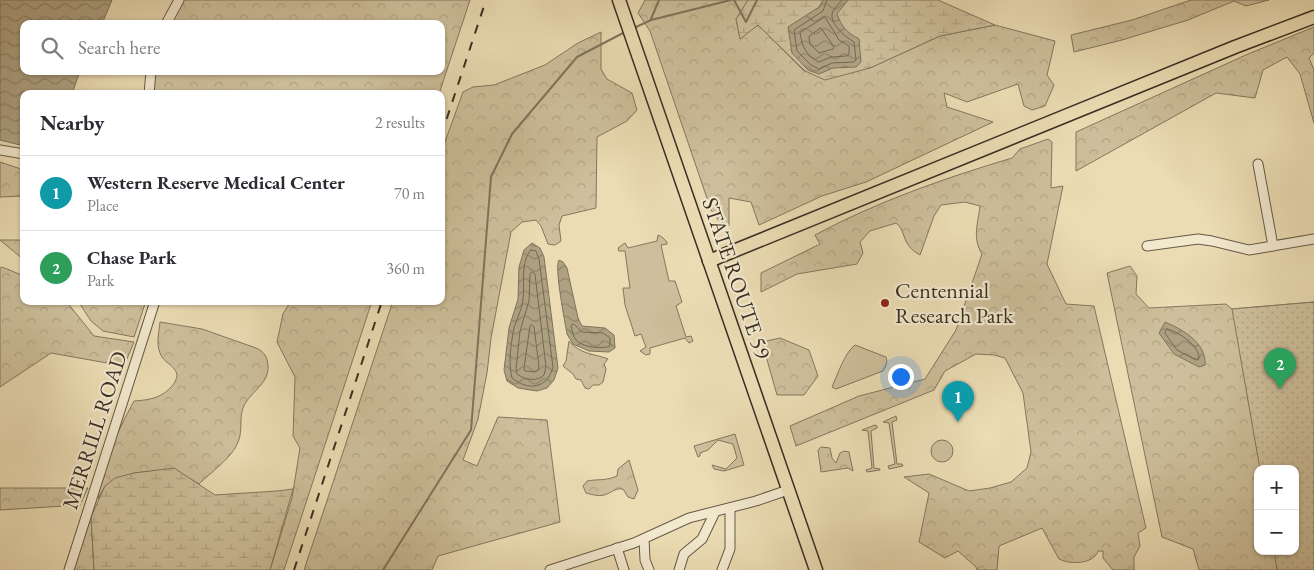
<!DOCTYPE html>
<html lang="en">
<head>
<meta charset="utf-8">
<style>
  body { margin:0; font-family:"EB Garamond",serif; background:#f2f2f3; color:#2b2b33 }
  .controls { position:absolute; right:15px; bottom:15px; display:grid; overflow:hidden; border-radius:10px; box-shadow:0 1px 4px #0004 }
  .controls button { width:45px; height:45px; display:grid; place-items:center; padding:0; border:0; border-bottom:1px solid #e1e1e2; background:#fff; color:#2b2b33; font:25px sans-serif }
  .you { position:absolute; left:900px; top:376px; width:18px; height:18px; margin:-12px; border:4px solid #fff; border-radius:50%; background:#1a73e8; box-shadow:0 0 0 8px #1a73e833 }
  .badge { display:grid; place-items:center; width:32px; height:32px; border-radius:50%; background:#0b8043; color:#fff; font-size:16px; font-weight:700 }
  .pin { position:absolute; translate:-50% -41px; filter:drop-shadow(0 1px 2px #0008) }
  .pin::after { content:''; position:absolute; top:26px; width:18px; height:15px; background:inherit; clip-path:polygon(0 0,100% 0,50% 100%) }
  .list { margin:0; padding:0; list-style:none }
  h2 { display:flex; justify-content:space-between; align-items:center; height:65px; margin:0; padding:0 20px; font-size:21px }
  h2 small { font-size:16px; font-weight:400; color:#7c7c81 }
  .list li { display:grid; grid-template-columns:32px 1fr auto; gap:15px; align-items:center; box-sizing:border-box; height:75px; padding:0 20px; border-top:1px solid #e1e1e2 }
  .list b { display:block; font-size:19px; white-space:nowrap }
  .list p { margin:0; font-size:16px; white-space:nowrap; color:#7c7c81 }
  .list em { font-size:16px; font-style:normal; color:#7c7c81 }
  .icon { flex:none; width:28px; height:28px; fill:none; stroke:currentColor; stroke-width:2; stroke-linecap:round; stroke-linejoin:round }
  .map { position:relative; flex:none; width:1314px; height:570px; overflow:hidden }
  .search { position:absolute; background:#fff; box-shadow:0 1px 4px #0004; left:20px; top:20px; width:425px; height:55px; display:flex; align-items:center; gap:12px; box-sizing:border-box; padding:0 18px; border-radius:10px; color:#7c7c81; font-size:19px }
  .panel { position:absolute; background:#fff; box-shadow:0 1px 4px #0004; left:20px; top:90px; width:425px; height:215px; border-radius:10px }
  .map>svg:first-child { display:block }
  .green { fill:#cdbf9b; stroke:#83775f }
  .forest { fill:url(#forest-crowns); stroke:#83775f; fill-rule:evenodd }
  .wetland { fill:url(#wetland-marsh); stroke:#83775f }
  .park { fill:url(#park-dots); stroke:#83775f }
  .water { fill:url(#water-waves); stroke:#7f735c }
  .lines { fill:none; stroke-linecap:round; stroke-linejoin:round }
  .shore { stroke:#746852; stroke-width:1 }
  .stream { stroke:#7f735c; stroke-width:2 }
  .street-casing { stroke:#665a47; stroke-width:11 }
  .primary-casing { stroke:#392f23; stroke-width:15 }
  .street { stroke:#f2e8ce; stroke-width:9 }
  .primary { stroke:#ebdcb3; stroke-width:12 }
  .rail { stroke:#392f23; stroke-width:2; stroke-dasharray:9 9; stroke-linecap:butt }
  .poi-dot { fill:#8f2418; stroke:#f2e8ce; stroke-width:2 }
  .labels { text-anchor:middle; stroke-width:4.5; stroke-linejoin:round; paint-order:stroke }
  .street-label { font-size:22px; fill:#392f23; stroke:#f2e8ce }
  .poi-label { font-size:22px; fill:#392f23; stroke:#f2e8ce; text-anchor:start }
</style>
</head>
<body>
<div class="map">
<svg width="1314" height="570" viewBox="0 0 1314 570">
  <defs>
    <pattern id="forest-crowns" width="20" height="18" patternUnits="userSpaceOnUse" patternTransform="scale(1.25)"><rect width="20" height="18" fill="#cdbf9b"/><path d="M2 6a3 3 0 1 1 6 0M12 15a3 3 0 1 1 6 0" fill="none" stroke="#b1a485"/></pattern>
    <pattern id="wetland-marsh" width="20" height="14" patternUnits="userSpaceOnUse" patternTransform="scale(1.25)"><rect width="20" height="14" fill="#cdbf9b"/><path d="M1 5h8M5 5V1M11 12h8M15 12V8" fill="none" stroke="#b1a485"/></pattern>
    <pattern id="park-dots" width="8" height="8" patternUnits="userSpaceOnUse" patternTransform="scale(1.25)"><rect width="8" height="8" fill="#cdbf9b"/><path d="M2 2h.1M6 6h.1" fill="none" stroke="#b1a485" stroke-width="1.8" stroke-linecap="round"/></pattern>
    <pattern id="water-waves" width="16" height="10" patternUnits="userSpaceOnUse" patternTransform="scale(1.25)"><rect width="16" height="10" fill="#aea182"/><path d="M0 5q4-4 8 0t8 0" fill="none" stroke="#8f846a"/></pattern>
  </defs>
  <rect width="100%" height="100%" fill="#ebdcb3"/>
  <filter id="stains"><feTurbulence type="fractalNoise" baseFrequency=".004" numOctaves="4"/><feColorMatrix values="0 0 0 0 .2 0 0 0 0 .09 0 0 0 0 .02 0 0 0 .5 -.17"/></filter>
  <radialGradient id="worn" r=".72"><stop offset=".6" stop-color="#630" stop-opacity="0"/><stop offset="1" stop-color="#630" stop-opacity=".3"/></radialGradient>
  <g class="green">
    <path d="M658,235L662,237L667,242V244L661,245L669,281H675L682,302L676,306L686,337L691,336L693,341L689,343L685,338L650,348V354L646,355L640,351L646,347L641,334L635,336L625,305L623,288H630L625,251H619L618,248L625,243L628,248L657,241Z"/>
    <path d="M855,345L886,357C888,362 886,367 883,371L836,389L832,387C837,376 845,352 855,345Z"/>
    <path d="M896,416L897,420L892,422L897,464H902L903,466L889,469L888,466L895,464L889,423L883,422Z"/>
    <path d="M875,425L877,426V428L871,431L874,468L880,469V470L867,472L866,470L872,468L868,431L862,430Z"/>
    <path d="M735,434L744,465L724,471L714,469L712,465L726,469L737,458L733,444L718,440L708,450L700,453V456L698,457L694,446Z"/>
    <circle cx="942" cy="451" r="11"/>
  </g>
  <g class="forest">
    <path d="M179,0H470L439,94H149L151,71H441V24H166Z"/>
    <path d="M645,0H748L736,19L740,38L758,25L804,71L870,68L940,36L995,25L1055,41L1047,75L1054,85L1045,106L1032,110L1024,106L1018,84L967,102L944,93L947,107L993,122L866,182L822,196L759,225L751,202L729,198V226L719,221L711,210L650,31L638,13Z"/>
    <path d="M1191,0H1269L1246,6L1234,1L1188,20L1122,40L1074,52L1071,35L1132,20Z"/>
    <path d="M1314,27V53L1309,58L1314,70V123L1300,74L1287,57L1263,70L1255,98L1216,93L1076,171V132L1248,54Z"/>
    <path d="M601,32V69L607,79L632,93L637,110L627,121L597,137L596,208L562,216L559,225L561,241L555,245L548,244L541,226L536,220L522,222L511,232L491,338L487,373L478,419L463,460L477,466L498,417L547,420L560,522L438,556L432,570H304L393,301H441V153L463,92L473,87L494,85L545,65L578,43Z"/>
    <path d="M1048,139L1052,142L1051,188L1063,186L1047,264L1066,304L1094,306L1146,528L1138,533L1140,546L1134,557V570H1113L1103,558V551H1098C1094,564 1071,565 1059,559L1042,528L999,546L997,570H977L976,567L958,551L945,558L919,542L929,493L904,477L929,474L969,491L990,488L1011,482L1027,468L1031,452L1023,393L1005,358L994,355L976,354L945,371L934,390L796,446L790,426L859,396L925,379L956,330L982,254C972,238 978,223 980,206L965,202L941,205L934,216L920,255C900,244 907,231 896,223L870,231L860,242L863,253L857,264L797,274L761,292V273L820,244L815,235C876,202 945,178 1012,158L1020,149Z"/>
    <path d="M0,162L24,170V196L0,197Z"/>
    <path d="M0,240H24V260Z"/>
    <path d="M1130,266L1137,276L1136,294L1149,308L1226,304L1232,309L1314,302V570H1199L1193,549L1162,537L1107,273ZM1258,469H1295V551H1258Z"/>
    <path d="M2,267L24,276V301H66L94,336L134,342L124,366L51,353L0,387V268Z"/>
    <path d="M78,301H146L134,337L103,331L91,321Z"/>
    <path d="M291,301H372L284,570H270L292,498L300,448L293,436L295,377L277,342L283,314Z"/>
    <path d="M160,322L202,329L256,348C264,352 267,356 268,365C270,384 249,392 243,408C239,419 243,431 238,442C233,457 210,473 199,484L174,469L134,473L105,486L98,499C101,464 118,431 134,401C151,400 165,397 175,382C176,379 177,378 177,375C176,367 166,363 162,357C155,346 159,333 160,322Z"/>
    <path d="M780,338L809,350L818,376L804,395H777L762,342Z"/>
    <path d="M569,341C582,355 592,353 608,359L604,364L606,369L603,382L599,385H593L589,389L585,388L581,380L576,379L573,374L563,366L566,361Z"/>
    <path d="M821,447L830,448L832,458L836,463L840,453L844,451L849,452L853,471L848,468L821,472L818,450Z"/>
    <path d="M629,460L638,490L634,499L628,497L623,489C616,488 614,491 607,494C600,497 594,495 586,493L583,486L587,481C597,479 606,481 617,476L618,469Z"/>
    <path d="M0,488H88L80,505L0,510Z"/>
    <path d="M91,517L94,570H73Z"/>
  </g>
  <g class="wetland">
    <path d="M748,0H938L995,25L940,36L870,68L825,80L805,71L758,25L740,39L736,19Z"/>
    <path d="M174,468L215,495L277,491L293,489L270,570H94L91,517L105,486L115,478L134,473Z"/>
  </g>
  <path class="park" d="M1314,302V570H1277L1274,551H1295V469H1260L1232,309Z"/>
  <g class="water">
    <path d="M0,0H112L102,24H24V71H80L72,94H24V146L0,140Z"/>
    <path d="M823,0H848L837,14C842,27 846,32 859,39L861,62L856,67L833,68L819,74L808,70L792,53L788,27L819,7Z"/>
    <path d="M532,243L540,248L544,257L558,368L554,380L547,388L537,391L518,388L507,381L504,370L509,328L518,299L519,267L524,250Z"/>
    <path d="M559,260L563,262L567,268L578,318L582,326L605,328L614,335L615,348L609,352L589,351L573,344L567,334C565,322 554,267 559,260Z"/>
    <path d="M1165,322C1182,329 1207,343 1205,365L1199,367L1174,354L1159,333Z"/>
  </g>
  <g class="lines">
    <g class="shore">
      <path d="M827,0L823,11L794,30L797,51L811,65L819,69L832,63L854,62L856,60L854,42C846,37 831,26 832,14C833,9 839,4 842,0"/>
      <path d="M825,17L839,40L849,46V54L847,56L831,57L819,62C806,56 802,46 800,33Z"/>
      <path d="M821,28L834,47L833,49L819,53L810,44L809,37Z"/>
      <path d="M531,250L536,251L539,259L553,367C547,389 528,391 512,378C508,364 511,343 514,328C517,318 522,309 523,299C525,285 520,261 531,250Z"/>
      <path d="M533,272L535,274L546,367L544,375C537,382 525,380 517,374L516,369L520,331L529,301L530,274Z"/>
      <path d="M574,324L582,332L603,333L610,338V346C602,349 585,348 577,341C573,337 572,331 571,326Z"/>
      <path d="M532,325L534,327L539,366L538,370L535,372L525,371L524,368L530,326Z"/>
      <path d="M1167,329C1179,332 1200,346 1199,359L1196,360L1177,350L1165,333Z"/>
    </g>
    <g class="stream">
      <path d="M734,0L746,22L757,0"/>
      <path d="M651,19L659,0"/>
      <path d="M634,28L651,20L731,0"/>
      <path d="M383,570L471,430L491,177L512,134L577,57L625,32"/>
    </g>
    <g class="street-casing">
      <g id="street">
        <path d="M166,24L179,0"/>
        <path d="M149,94L151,71"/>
        <path d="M0,150L24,154"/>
        <path d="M1258,164L1273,246"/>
        <path d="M1147,246L1198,239L1212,241L1249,250L1314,239"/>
        <path d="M644,539L645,560L649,570"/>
        <path d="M617,548L624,570"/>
        <path d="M69,570L155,301"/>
        <path d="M550,570L634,543L689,518L756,501L788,490"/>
        <path d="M679,570L684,554L702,539L715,512"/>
        <path d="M722,570L730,549V508"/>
      </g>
    </g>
    <g class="primary-casing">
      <g id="primary">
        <path d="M619,0L816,570"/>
        <path d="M709,261L1235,47L1314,17"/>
      </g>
    </g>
    <use href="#street" class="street"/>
    <use href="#primary" class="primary"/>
    <g class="rail">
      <path d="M441,136L486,0"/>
      <path d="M294,570L382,301"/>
    </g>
  </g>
  <circle class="poi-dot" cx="885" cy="303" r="5"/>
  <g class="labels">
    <g class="street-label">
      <text transform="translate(737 278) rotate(71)" y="8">STATE ROUTE 59</text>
      <text transform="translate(94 430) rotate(-72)" y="8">MERRILL ROAD</text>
    </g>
    <g class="poi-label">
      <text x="895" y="298">Centennial<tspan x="895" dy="25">Research Park</tspan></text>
    </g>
  </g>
  <rect width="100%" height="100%" filter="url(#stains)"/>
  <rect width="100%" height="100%" fill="url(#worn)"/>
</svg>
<div class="controls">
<button>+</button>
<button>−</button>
</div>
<div class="you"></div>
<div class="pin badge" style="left:958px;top:422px;background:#0f9aa8">1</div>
<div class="pin badge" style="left:1280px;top:389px;background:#2e9e5b">2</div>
<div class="search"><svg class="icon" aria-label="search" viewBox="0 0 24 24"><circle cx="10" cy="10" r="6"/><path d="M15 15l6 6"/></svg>Search here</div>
<section class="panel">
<h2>Nearby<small>2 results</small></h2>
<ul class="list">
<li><span class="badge" style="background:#0f9aa8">1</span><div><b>Western Reserve Medical Center</b><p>Place</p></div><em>70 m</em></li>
<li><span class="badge" style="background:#2e9e5b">2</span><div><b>Chase Park</b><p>Park</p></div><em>360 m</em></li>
</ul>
</section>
</div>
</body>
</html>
